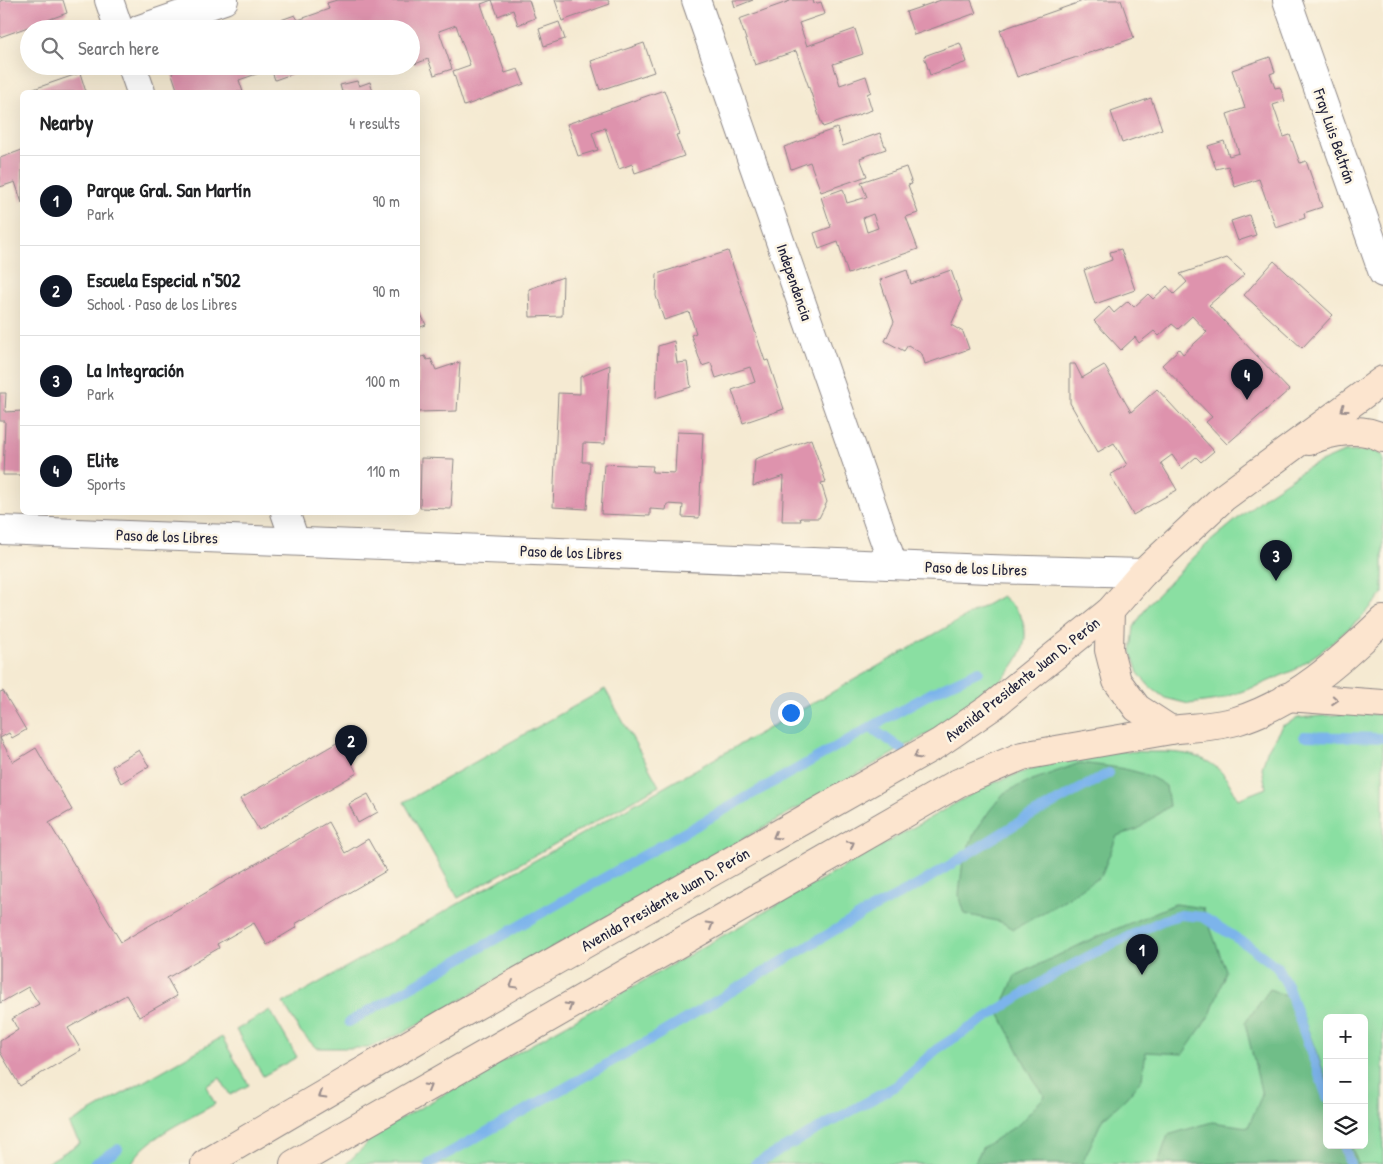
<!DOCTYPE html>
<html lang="en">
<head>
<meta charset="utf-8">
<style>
  body { margin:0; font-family:"Patrick Hand",sans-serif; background:#f6f6f6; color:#202124 }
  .controls { position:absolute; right:15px; bottom:15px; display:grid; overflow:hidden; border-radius:8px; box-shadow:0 5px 20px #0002 }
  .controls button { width:45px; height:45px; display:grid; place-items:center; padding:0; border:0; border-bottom:1px solid #e0e0e0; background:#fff; color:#202124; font:25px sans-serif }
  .you { position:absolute; left:790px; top:712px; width:18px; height:18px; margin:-12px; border:4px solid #fff; border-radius:50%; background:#1a73e8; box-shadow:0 0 0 8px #1a73e833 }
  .badge { display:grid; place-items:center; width:32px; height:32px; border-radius:50%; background:#111827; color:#fff; font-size:16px; font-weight:700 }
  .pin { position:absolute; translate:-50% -41px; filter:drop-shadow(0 1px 2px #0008) }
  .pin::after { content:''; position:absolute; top:26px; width:18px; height:15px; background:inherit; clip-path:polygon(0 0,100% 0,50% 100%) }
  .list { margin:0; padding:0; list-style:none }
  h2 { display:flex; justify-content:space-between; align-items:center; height:65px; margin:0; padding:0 20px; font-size:21px }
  h2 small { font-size:16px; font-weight:400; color:#757577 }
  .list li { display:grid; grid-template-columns:32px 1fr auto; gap:15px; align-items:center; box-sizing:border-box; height:90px; padding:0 20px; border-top:1px solid #e0e0e0 }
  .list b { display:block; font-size:19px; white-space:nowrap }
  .list p { margin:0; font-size:16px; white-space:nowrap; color:#757577 }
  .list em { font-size:16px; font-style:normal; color:#757577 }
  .icon { flex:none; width:28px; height:28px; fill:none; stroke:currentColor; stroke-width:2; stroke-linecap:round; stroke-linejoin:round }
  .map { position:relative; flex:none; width:1383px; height:1164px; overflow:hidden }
  .search { position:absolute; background:#fff; box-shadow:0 5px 20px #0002; left:20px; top:20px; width:400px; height:55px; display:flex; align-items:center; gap:12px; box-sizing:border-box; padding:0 18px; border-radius:28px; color:#757577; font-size:19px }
  .panel { position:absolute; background:#fff; box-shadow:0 5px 20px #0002; left:20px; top:90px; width:400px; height:425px; border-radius:8px }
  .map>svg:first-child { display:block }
  .green { fill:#8adfa2; stroke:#56806e; fill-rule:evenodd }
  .forest { fill:#6fbe88; stroke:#487062 }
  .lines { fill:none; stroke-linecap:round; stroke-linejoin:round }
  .stream { stroke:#7bb4eb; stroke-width:10 }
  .building { fill:#de93ad; fill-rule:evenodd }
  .minor-casing { stroke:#8c8686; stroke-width:30 }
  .secondary-casing { stroke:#8c8686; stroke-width:30 }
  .minor { stroke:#fff; stroke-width:28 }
  .secondary { stroke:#fce5cf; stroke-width:28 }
  .oneway { stroke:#9a8d8c }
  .labels { text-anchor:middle; stroke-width:5; stroke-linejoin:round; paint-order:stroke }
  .street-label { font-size:16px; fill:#22223b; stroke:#fcf5e5 }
</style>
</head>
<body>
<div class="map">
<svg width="1383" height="1164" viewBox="0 0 1383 1164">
  <rect width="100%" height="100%" fill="#fcf5e5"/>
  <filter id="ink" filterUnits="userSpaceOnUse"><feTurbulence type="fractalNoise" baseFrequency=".02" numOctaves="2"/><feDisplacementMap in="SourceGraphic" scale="10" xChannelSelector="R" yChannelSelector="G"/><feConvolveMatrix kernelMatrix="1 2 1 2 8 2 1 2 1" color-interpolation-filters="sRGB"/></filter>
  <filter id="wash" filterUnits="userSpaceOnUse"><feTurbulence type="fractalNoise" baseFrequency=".0096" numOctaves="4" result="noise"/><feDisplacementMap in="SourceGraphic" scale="20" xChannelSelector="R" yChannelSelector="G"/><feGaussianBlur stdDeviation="1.12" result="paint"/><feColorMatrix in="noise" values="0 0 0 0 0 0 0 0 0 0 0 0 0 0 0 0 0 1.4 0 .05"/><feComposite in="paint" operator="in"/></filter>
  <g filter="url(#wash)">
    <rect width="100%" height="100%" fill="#f5ead2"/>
    <g class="green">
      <path d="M1374,451L1383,456V594L1360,619L1323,650L1294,670L1260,685L1218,700L1189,704L1165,698L1150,687L1138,673L1131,651L1134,627L1149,603L1206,545L1265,496L1307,468L1344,452Z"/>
      <path d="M1002,596C1009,602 1018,610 1022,619C1041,666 967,707 936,729L403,1033L368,1048H316L300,1031L283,1003Z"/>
      <path d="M605,689L659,786L458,898L404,802Z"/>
      <path d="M1356,713L1383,715V1164H346L367,1144L366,1139L390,1125L986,786C1028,769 1072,753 1118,751C1129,751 1141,752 1152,752C1175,752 1198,752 1217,768C1227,776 1232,789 1238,799L1266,788L1262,768L1267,751L1282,726L1298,718ZM1327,1018H1364V1145H1327Z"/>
      <path d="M270,1010L297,1057L263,1076L236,1030Z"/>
      <path d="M222,1037L249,1085L230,1095L220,1078L206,1086L215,1104C188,1120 147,1136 131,1164H45L80,1143L69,1124Z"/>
    </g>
    <g class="forest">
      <path d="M1080,763C1110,767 1142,768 1166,786L1169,806L1138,829L1117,836L1101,876L1058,904L1014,929L1001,922L965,914L959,895L963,860L975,832L990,810L1004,793L1027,782Z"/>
      <path d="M1175,904L1203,908L1226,971L1211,1013L1183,1054L1146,1052L1142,1079L1126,1098L1102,1120L1082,1164H974L982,1148L1019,1124L1045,1096L1033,1079L999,1013L1015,976L1090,940Z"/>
      <path d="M1270,989L1297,1001L1327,1080V1145H1351L1358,1164H1158L1168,1135L1212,1122L1248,1127L1262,1095L1245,1023Z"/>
    </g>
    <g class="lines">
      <g class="stream">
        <path d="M870,727L903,750"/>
        <path d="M1304,736L1383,738"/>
        <path d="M349,1022L933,692L979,671"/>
        <path d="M1344,1145L1350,1164"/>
        <path d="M94,1164L118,1149"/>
        <path d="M429,1164L648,1041L864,913L918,885L1016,824L1109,773"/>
        <path d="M755,1164L896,1086L937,1049L1053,975L1112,944L1166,919L1181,915L1203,917L1249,946L1277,967L1287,985L1327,1097"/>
      </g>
    </g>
    <g id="blocks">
      <g class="building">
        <path d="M3,0H63L67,13L0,37V1Z"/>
        <path d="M337,0H529L535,18L518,25L513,10L498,16L492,0L481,4L505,73L518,69L524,84L464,106L453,71L470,65L456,25L439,31L452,69L434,75L428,59L415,64L414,60L411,61V29H262L261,27L295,15L298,20L329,9L327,3Z"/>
        <path d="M555,0H608L610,4L562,21Z"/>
        <path d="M733,0H753L735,7Z"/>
        <path d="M789,0H813L814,4L821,2L825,14L799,23L807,46L855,29L863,54L833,64L840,85L866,76L871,92L867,94L872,110L823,127L796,51L755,65L739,19L790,1Z"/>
        <path d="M941,0H971L976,13L914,35L906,12Z"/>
        <path d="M1086,0H1121L1134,38L1017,77L1000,30Z"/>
        <path d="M559,22L565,39L544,46L539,29Z"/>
        <path d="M644,43L654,72L600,90L591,61Z"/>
        <path d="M960,43L967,62L930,75L924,56Z"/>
        <path d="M1270,57L1275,72L1270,74L1275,88L1280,87L1285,101L1273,105L1284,137L1290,135L1300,163L1306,161L1322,207L1304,213L1305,218L1276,228L1259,179L1235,187L1228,166L1216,169L1208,146L1224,141L1229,156L1239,153L1227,114L1245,108L1232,70Z"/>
        <path d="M175,66L245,67H311L275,80L271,69L239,80L243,92H178L172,74Z"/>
        <path d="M80,73L86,92H25Z"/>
        <path d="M357,81L359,86L370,82L373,92H342L340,85Z"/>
        <path d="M664,90L680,134L676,135L684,156L635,173L632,164L619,169L605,128L592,133L598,150L578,156L567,124Z"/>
        <path d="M1151,98L1162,129L1122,143L1111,112Z"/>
        <path d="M837,128L843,146L880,133L886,149L860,158L867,176L821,192L810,162L791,169L784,147Z"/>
        <path d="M22,150V203L15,182L0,187V158Z"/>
        <path d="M906,167L912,184L908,185L918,213L906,217L918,249L848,274L838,242L819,249L814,233L831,227L821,197L843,189L847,203L867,197L861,182ZM873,214L878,228L867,232L863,218Z"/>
        <path d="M1249,215L1256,235L1238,241L1231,221Z"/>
        <path d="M1121,249L1135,290L1095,304L1084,270L1112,260L1110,252Z"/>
        <path d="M728,251L765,361L768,360L784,409L743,423L732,390L755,382L750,367L716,378L711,363L702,366L691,335L696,333L689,312L664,320L656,296L657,274Z"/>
        <path d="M1227,258L1245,274L1209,305L1289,390L1227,444L1206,422L1212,417L1162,365L1179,349L1183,354L1207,332L1192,316L1178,329L1172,324L1159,336L1154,331L1139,343L1135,337L1121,350L1094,321L1109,307L1114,313L1128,301L1134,307L1148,294L1153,299L1167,286L1174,294L1187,282L1180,274Z"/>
        <path d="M1274,261L1333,315L1302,348L1244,295Z"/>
        <path d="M907,270L911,284L951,270L962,301L951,325L963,332L969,349L925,364L922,354L908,345L904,351L885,341L894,322L880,280Z"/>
        <path d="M563,277L562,316L530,317L529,289Z"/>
        <path d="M419,310L426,325L418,328V311Z"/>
        <path d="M674,341L677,363L687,362L691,387L656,398L658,346Z"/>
        <path d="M425,356L427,360L431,359L436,370L460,362L457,411L418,412V358Z"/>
        <path d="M1070,364H1075L1082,378L1104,365L1131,412L1157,389L1214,451L1201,462L1196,457L1182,469L1172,455L1161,463L1177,490L1133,515L1110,475L1127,465L1114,443L1098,452L1070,403Z"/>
        <path d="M610,365L605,444L583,443L582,462H590L587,509L553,507L558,393L580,394V377Z"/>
        <path d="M0,393H6L5,412L22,411V475H3L5,421H0Z"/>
        <path d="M677,432L703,433L699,518L682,517L683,505L667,504L666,510L650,509V516L601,514L604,464L653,466L652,472L675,473Z"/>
        <path d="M811,439L826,482L821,483L827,502L819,518H800L801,521H782L784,476L753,486L755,459Z"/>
        <path d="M421,458L454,459L451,509L420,508Z"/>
        <path d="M3,691L26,730L12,738L9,733L0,738V692Z"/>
        <path d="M0,738L13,762L36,748L72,810L49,823L121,942L328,822L345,853L368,839L386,871L295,924L297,927L267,945L254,923L217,944L219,948L167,978L177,996L139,1017L126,995L68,1028L81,1050L20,1086L0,1052V1041L18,1030L12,1019L39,1004L28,987L0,1003Z"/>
        <path d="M340,741L357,773L259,830L240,799Z"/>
        <path d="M139,750L149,766L121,783L112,766Z"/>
        <path d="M368,794L378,812L358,823L349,804Z"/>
      </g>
    </g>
  </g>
  <g filter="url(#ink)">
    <use href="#blocks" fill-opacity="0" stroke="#8c8686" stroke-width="1"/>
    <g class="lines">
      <g class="minor-casing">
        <g id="minor">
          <path d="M109,0L119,29"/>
          <path d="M696,0L893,565"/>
          <path d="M1287,0L1383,273"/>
          <path d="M140,29L224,0"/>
          <path d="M132,66L141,92"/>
          <path d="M285,512L295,541"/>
          <path d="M0,530L989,569L1143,573"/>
        </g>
      </g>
      <g class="secondary-casing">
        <g id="secondary">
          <path d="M1309,441C1331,431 1362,426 1383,438"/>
          <path d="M1110,611L1109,650L1117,681L1137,708L1171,730C1192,727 1216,727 1236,721C1293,704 1341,661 1383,620"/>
          <path d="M1287,697L1383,704"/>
          <path d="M205,1164L447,1022L939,743L990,708L1110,611L1143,573L1223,498L1383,380"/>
          <path d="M294,1164L958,783L1022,756L1171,730"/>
        </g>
      </g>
      <use href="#minor" class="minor"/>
      <use href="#secondary" class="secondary"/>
    </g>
    <defs><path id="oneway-chevron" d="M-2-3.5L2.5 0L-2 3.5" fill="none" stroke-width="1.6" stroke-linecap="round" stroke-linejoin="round" transform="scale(1.25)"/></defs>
    <g class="oneway">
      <use href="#oneway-chevron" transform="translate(1344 409) rotate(144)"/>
      <use href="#oneway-chevron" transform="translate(1335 700) rotate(4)"/>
      <use href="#oneway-chevron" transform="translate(917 756) rotate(150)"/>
      <use href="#oneway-chevron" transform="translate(776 836) rotate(150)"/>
      <use href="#oneway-chevron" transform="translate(851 844) rotate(-30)"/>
      <use href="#oneway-chevron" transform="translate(710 925) rotate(-30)"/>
      <use href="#oneway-chevron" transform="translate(513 985) rotate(150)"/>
      <use href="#oneway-chevron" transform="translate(569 1006) rotate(-30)"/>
      <use href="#oneway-chevron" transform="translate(428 1087) rotate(-30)"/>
      <use href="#oneway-chevron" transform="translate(322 1095) rotate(150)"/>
    </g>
  </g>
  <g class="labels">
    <g class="street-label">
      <text transform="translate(1335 136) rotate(71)" y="6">Fray Luis Beltrán</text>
      <text transform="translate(795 282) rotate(71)" y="6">Independencia</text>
      <text transform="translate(167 536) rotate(2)" y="6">Paso de los Libres</text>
      <text transform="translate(571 552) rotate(2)" y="6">Paso de los Libres</text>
      <text transform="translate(976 568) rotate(2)" y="6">Paso de los Libres</text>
      <text transform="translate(1022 679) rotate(-38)" y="6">Avenida Presidente Juan D. Perón</text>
      <text transform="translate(665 899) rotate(-30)" y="6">Avenida Presidente Juan D. Perón</text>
    </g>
  </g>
</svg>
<div class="controls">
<button>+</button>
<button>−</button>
<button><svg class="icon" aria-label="layers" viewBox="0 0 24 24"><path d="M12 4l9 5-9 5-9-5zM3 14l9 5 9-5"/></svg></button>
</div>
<div class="you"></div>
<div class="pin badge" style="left:1142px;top:975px">1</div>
<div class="pin badge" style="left:351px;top:766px">2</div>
<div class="pin badge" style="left:1276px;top:581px">3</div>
<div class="pin badge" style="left:1247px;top:400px">4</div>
<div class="search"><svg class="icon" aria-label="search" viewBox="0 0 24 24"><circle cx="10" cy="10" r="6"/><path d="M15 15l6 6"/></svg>Search here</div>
<section class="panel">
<h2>Nearby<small>4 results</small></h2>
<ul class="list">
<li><span class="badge">1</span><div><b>Parque Gral. San Martín</b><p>Park</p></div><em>90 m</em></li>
<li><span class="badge">2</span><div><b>Escuela Especial n°502</b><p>School · Paso de los Libres</p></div><em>90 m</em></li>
<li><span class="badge">3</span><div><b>La Integración</b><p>Park</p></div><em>100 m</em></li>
<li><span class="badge">4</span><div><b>Elite</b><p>Sports</p></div><em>110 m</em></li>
</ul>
</section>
</div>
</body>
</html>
